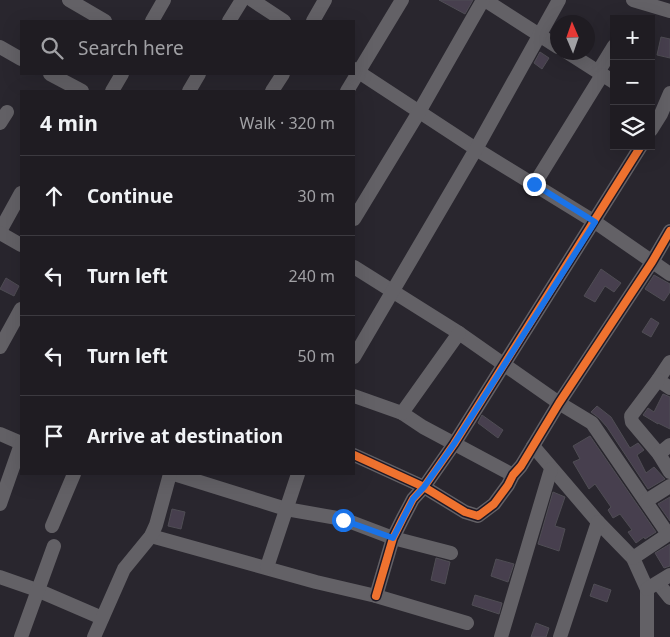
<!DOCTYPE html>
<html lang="en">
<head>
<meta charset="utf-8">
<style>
  body { margin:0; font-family:"Noto Sans",sans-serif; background:#27252a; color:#f1f3f6 }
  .controls { position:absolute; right:15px; top:15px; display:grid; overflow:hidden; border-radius:0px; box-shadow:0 5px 20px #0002 }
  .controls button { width:45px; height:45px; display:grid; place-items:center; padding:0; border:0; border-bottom:1px solid #3c3a40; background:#1f1c22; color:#f1f3f6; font:25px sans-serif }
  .compass { position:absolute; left:550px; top:15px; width:45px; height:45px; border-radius:50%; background:#1f1c22; box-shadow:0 5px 20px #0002; rotate:358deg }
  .stop { position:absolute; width:15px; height:15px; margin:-11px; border:4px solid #1a73e8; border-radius:50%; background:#fff }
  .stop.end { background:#1a73e8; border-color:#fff; box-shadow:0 1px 5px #0008 }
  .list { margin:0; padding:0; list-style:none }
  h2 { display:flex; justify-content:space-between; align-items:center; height:65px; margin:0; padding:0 20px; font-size:21px }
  h2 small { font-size:16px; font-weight:400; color:#a1a1a5 }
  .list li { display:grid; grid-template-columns:32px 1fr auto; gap:15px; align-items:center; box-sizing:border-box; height:80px; padding:0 20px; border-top:1px solid #3c3a40 }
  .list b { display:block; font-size:19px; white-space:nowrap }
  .list em { font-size:16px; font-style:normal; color:#a1a1a5 }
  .icon { flex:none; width:28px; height:28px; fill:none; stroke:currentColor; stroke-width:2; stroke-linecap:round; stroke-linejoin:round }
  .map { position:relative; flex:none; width:670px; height:637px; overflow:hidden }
  .search { position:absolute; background:#1f1c22; box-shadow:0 5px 20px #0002; left:20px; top:20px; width:335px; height:55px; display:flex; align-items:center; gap:12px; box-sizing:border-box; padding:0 18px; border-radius:0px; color:#a1a1a5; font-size:19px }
  .panel { position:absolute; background:#1f1c22; box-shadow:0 5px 20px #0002; left:20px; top:90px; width:335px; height:385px; border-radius:0px }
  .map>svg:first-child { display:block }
  .building { fill:#473f4e; stroke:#4f4d54 }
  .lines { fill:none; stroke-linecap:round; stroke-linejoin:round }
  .minor { stroke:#636166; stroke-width:14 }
  .cycleway-casing { stroke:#1e1a27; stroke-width:11 }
  .cycleway { stroke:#ef722f; stroke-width:8 }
  .route { stroke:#1a73e8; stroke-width:6 }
</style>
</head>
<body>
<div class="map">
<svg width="670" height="637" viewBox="0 0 670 637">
  <rect width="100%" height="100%" fill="#29262e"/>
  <g class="building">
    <path d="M439,0H473L465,14Z"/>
    <path d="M661,37L670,39V58L657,55Z"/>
    <path d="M540,52L549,58L542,69L534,63Z"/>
    <path d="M601,269L621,283L614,292L605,286L595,302L584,296Z"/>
    <path d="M654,275L670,284V292L664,301L645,289Z"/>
    <path d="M6,278L19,286L14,296L0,289Z"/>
    <path d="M651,318L659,323L651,337L642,332Z"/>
    <path d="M663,394L670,397V429L658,423V424L643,415L648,408L654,412Z"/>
    <path d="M597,406L611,417L630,448L638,443L644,450L637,455L646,473L654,467L665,479L648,489L607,427L599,418L591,412Z"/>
    <path d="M482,415L503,430L498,438L478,423Z"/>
    <path d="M590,436L656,532L645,539L644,537L636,543L628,532L632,530L620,514L613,518L608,510L611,507L595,484L589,489L573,462L580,459L573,446Z"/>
    <path d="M553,492L565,497L555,526L565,529L559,551L538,544Z"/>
    <path d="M670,497V521L658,504Z"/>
    <path d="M172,509L185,512L181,529L168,526Z"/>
    <path d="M670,544V566L664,568L655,553Z"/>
    <path d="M436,558L450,562L445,584L431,580Z"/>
    <path d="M496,559L514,564L508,582L491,576Z"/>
    <path d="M594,584L611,590L607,602L590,596Z"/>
    <path d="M475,595L502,603L499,614L472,605Z"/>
    <path d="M536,623L549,628L546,637H531Z"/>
  </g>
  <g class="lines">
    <g class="minor">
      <path d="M69,0L105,21"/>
      <path d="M252,0L284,21"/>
      <path d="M485,0L558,47"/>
      <path d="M633,0L670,11"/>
      <path d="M152,21L164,0"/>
      <path d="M229,21L242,0"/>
      <path d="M313,21L325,0"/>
      <path d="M0,47L21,59"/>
      <path d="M567,52L614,82"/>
      <path d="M354,69L476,149L595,222L670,274"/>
      <path d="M598,72L614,46"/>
      <path d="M50,74L82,91"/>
      <path d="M112,91L122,74"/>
      <path d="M189,91L199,74"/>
      <path d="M272,91L283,74"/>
      <path d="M347,91L402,0"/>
      <path d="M0,123L7,112"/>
      <path d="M651,130L661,114L670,93"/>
      <path d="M534,185L602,75"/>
      <path d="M354,219L419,112L483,0"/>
      <path d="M0,231L21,193"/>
      <path d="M0,233L21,245"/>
      <path d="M354,267L459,333L559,403L592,423L668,534"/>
      <path d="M0,347L21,309"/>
      <path d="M354,357L476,149L559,0"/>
      <path d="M670,362L658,380L670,388"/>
      <path d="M658,380L631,416L632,422L659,454"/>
      <path d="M354,396L402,413L423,427L513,475"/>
      <path d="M402,413L459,333"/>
      <path d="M0,434L21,443"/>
      <path d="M670,445L659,454L670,472"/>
      <path d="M533,446L598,522L633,558L647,589V637"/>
      <path d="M354,455L424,487L465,512L478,516L494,504L508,485L513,475L521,466L559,403L652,262L670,231"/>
      <path d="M174,474L286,509L343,519L393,538L451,553"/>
      <path d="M646,501L670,486"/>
      <path d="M0,504L21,444"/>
      <path d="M52,526L74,474"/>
      <path d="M151,536L316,582L376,596L467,623"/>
      <path d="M633,558L670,533"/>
      <path d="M267,567L298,474"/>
      <path d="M0,577L37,590L102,618"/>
      <path d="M658,583L670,598"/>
      <path d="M647,589L670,575"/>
      <path d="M376,596L393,538L403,518L413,499L424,487L454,444L641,146"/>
      <path d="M21,637L54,546"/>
      <path d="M94,637L124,569L151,536L156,525L170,474"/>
      <path d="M501,637L551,469"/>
      <path d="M560,637L598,522"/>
    </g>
    <g class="cycleway-casing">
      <g id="cycleway">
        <path d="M354,455L424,487L465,512L478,516L494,504L508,485L513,475L521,466L559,403L652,262L670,231"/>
        <path d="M376,596L393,538L403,518L413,499L424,487L454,444L641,146"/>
      </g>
    </g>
    <use href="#cycleway" class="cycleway"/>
  </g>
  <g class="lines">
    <path class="route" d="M343,520L393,538L413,499L424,487L454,444L595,222L534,184"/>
  </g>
</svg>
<div class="controls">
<button>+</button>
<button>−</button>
<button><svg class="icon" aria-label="layers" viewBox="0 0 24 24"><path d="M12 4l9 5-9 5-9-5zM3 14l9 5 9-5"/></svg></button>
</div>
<svg class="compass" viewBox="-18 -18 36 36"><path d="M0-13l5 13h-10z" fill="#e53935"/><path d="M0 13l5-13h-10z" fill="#a1a1a5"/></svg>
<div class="stop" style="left:343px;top:520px"></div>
<div class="stop end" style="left:534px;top:184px"></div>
<div class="search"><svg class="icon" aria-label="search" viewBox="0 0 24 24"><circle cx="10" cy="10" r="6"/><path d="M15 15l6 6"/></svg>Search here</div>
<section class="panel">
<h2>4 min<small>Walk · 320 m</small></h2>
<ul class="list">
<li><svg class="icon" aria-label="ahead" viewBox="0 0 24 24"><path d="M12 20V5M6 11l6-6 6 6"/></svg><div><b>Continue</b></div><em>30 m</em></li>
<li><svg class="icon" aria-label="left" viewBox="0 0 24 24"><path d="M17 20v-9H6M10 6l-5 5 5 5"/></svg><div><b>Turn left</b></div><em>240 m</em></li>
<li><svg class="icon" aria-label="left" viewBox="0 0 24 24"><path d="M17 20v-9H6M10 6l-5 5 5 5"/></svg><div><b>Turn left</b></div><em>50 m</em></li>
<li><svg class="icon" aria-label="arrive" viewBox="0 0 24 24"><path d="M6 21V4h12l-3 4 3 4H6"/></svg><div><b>Arrive at destination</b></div></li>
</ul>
</section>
</div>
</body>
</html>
